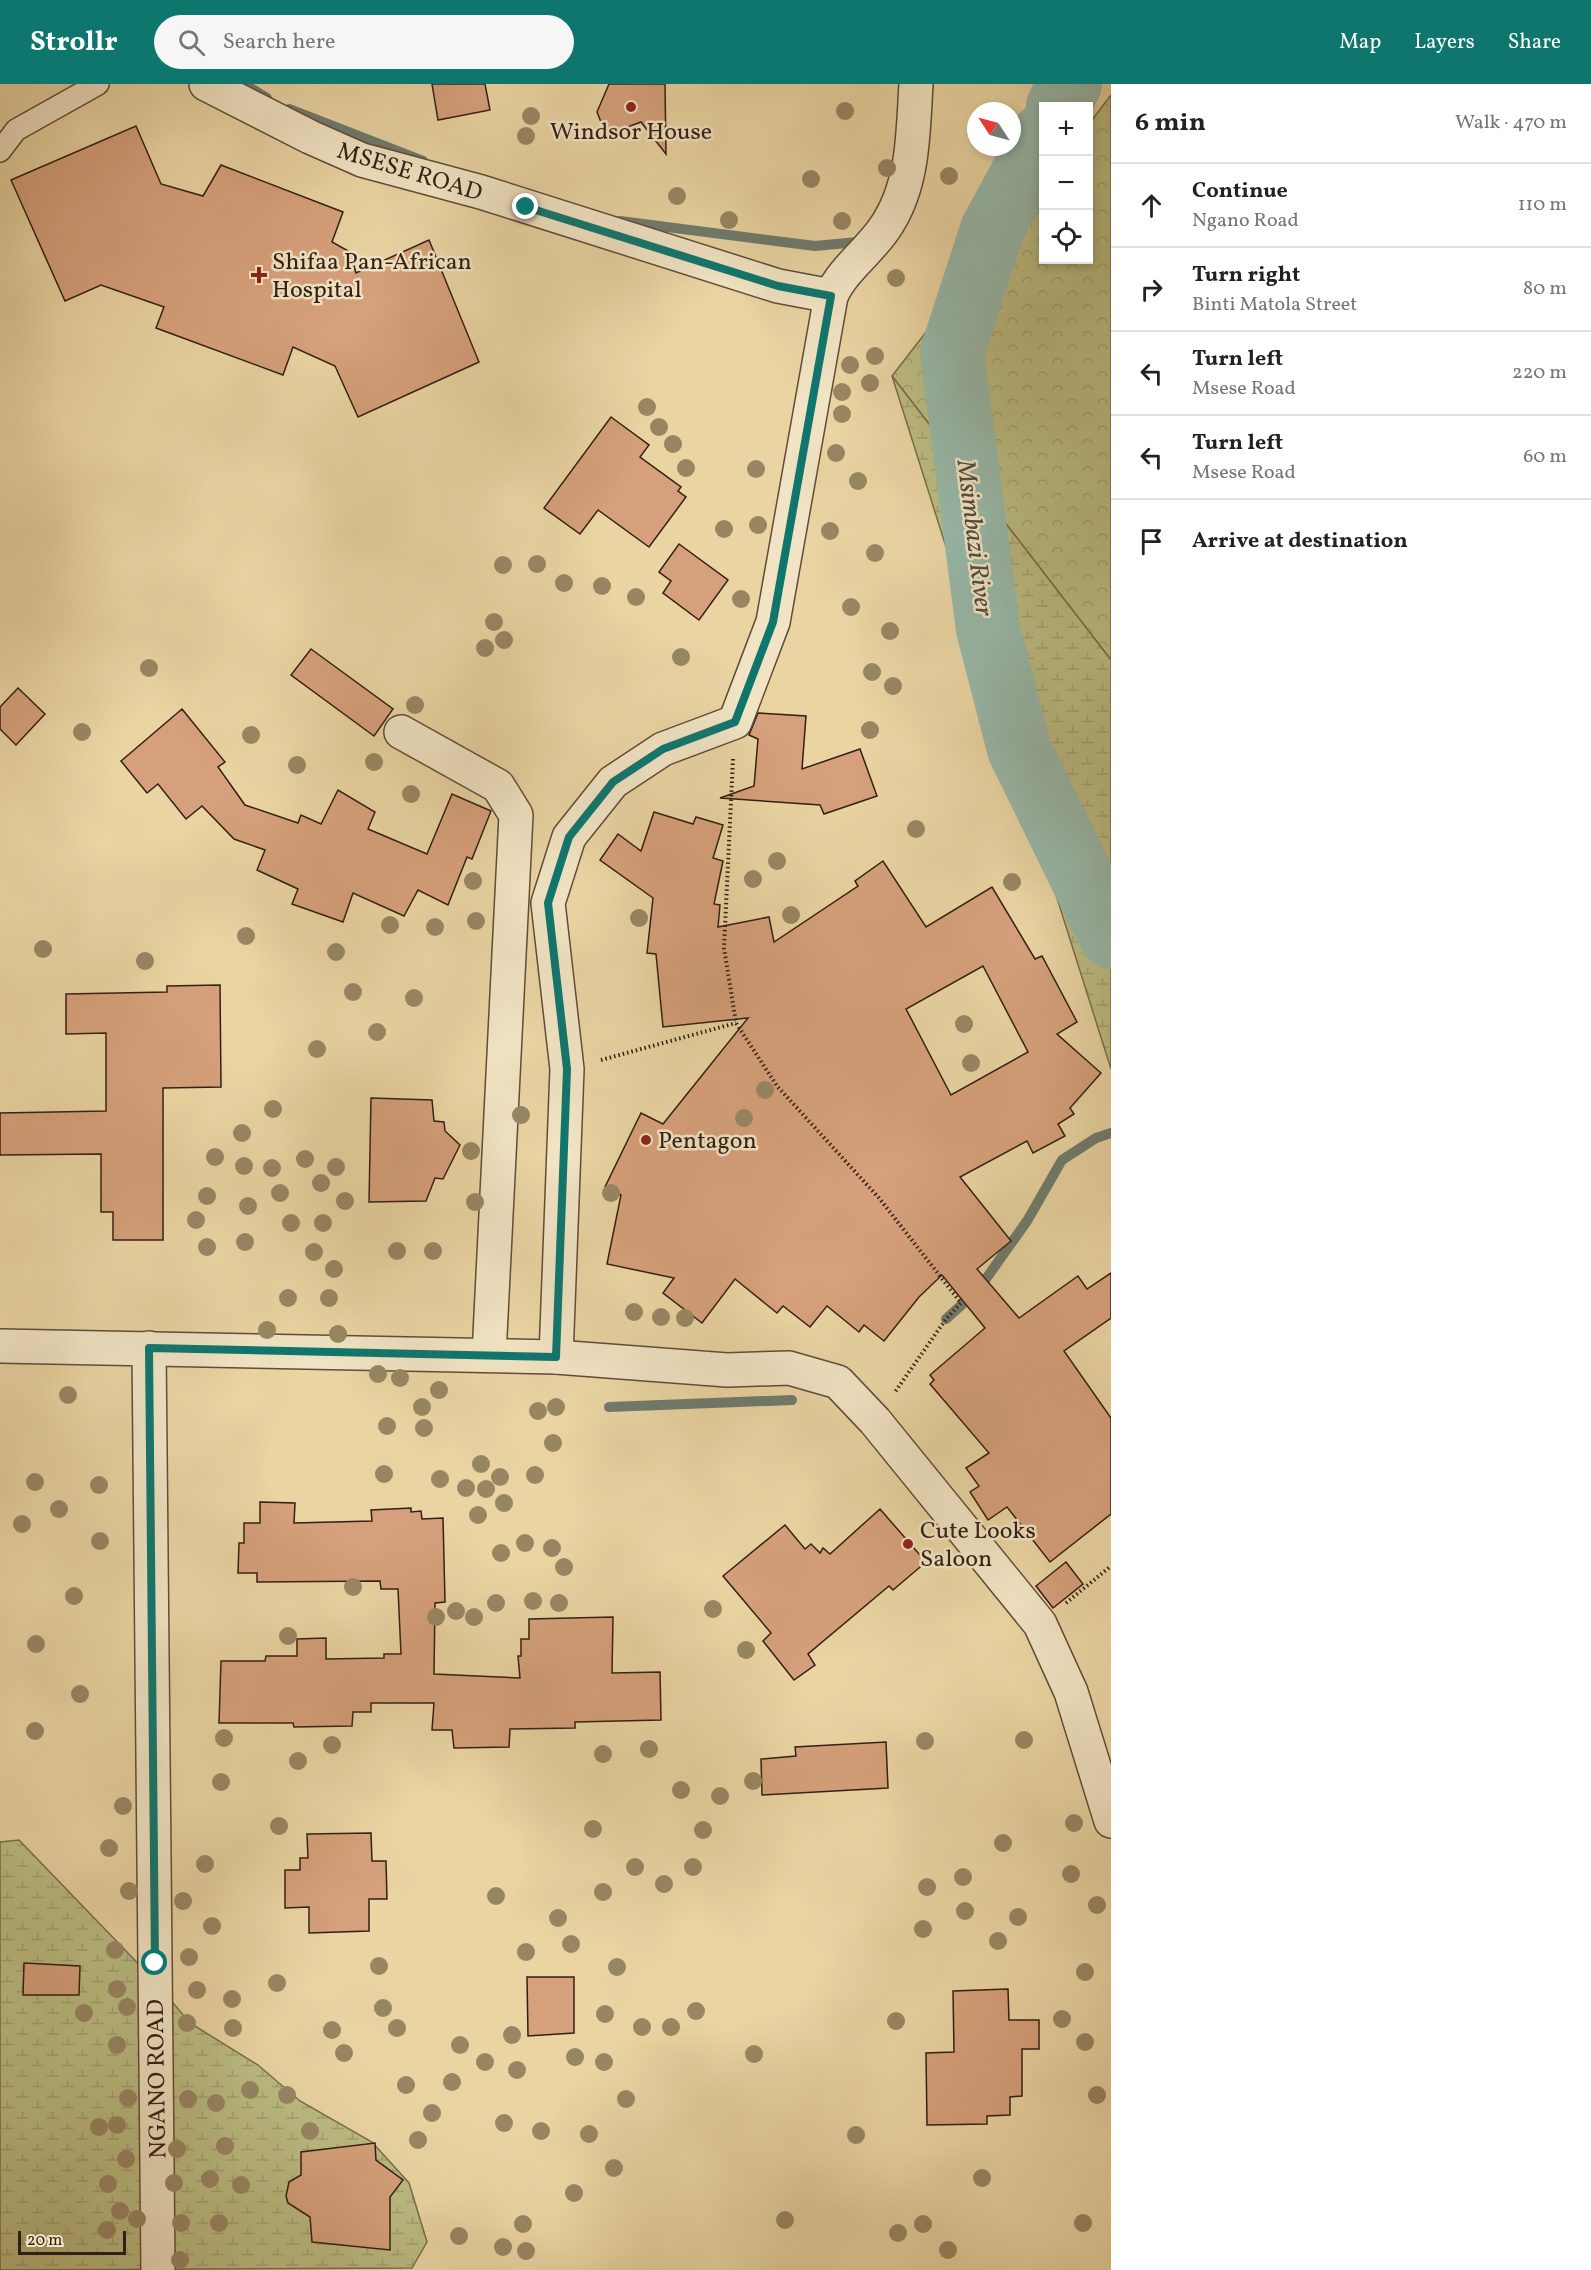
<!DOCTYPE html>
<html lang="en">
<head>
<meta charset="utf-8">
<style>
  body { margin:0; font-family:Vollkorn,serif; background:#f6f6f6; color:#222 }
  .controls { position:absolute; right:18px; top:18px; display:grid; overflow:hidden; border-radius:0px; box-shadow:0 3px 9px #0003 }
  .controls button { width:54px; height:54px; display:grid; place-items:center; padding:0; border:0; border-bottom:2px solid #e0e0e0; background:#fff; color:#222; font:30px sans-serif }
  .compass { position:absolute; left:967px; top:18px; width:54px; height:54px; border-radius:50%; background:#fff; box-shadow:0 3px 9px #0003; rotate:306deg }
  .scale { position:absolute; left:18px; bottom:15px; width:108px; box-sizing:border-box; padding-left:6px; border:3px solid #331f15; border-top:0; font-size:16px; line-height:21px; white-space:nowrap; color:#331f15; -webkit-text-stroke:4px #f1e3c3; paint-order:stroke }
  .stop { position:absolute; width:18px; height:18px; margin:-14px; border:4px solid #0f766e; border-radius:50%; background:#fff }
  .stop.end { background:#0f766e; border-color:#fff; box-shadow:0 2px 6px #0008 }
  .list { margin:0; padding:0; list-style:none }
  h2 { display:flex; justify-content:space-between; align-items:center; height:78px; margin:0; padding:0 24px; font-size:26px }
  h2 small { font-size:20px; font-weight:400; color:#767676 }
  .list li { display:grid; grid-template-columns:39px 1fr auto; gap:18px; align-items:center; box-sizing:border-box; height:84px; padding:0 24px; border-top:2px solid #e0e0e0 }
  .list b { display:block; font-size:22px; white-space:nowrap }
  .list p { margin:0; font-size:20px; white-space:nowrap; color:#767676 }
  .list em { font-size:20px; font-style:normal; color:#767676 }
  .icon { flex:none; width:33px; height:33px; fill:none; stroke:currentColor; stroke-width:2; stroke-linecap:round; stroke-linejoin:round }
  .map { position:relative; flex:none; width:1111px; height:2186px; overflow:hidden }
  header { display:flex; align-items:center; gap:36px; box-sizing:border-box; height:84px; padding:0 30px; background:#0f766e; color:#fff }
  header strong { font-size:28px }
  nav { display:flex; gap:33px; margin-inline-start:auto; font-size:21px }
  .search { width:420px; height:54px; background:#f6f6f6; display:flex; align-items:center; gap:15px; box-sizing:border-box; padding:0 21px; border-radius:33px; color:#767676; font-size:22px }
  main { display:flex }
  aside { flex:1; background:#fff }
  .map>svg:first-child { display:block }
  .forest { fill:url(#forest-crowns); stroke:#776e4c; stroke-width:1.5 }
  .wetland { fill:url(#wetland-marsh); stroke:#776e4c; stroke-width:1.5 }
  .lines { fill:none; stroke-linecap:round; stroke-linejoin:round }
  .stream { stroke:#6f7b6e; stroke-width:10 }
  .river { stroke:#97b8a9; stroke-width:64 }
  .building { fill:#d5a07b; stroke:#331f15; stroke-width:1.5; fill-rule:evenodd }
  .lane-casing { stroke:#604c38; stroke-width:24 }
  .street-casing { stroke:#604c38; stroke-width:36 }
  .path { stroke:#331f15; stroke-width:4; stroke-dasharray:1.5 3; stroke-linecap:butt }
  .lane { stroke:#f1e3c3; stroke-width:21 }
  .street { stroke:#f1e3c3; stroke-width:33 }
  .tree { fill:#988663 }
  .route { stroke:#0f766e; stroke-width:8 }
  .poi-dot { fill:#8f2418; stroke:#f1e3c3; stroke-width:2 }
  .labels { text-anchor:middle; stroke-width:5; stroke-linejoin:round; paint-order:stroke }
  .poi-label { font-size:24px; fill:#331f15; stroke:#f1e3c3; text-anchor:start }
  .street-label { font-size:24px; fill:#331f15; stroke:#f1e3c3 }
  .water-label { font-size:26px; font-style:italic; fill:#514d41; stroke:#f1e3c3 }
</style>
</head>
<body>
<header>
<strong>Strollr</strong>
<div class="search"><svg class="icon" aria-label="search" viewBox="0 0 24 24"><circle cx="10" cy="10" r="6"/><path d="M15 15l6 6"/></svg>Search here</div>
<nav><a>Map</a><a>Layers</a><a>Share</a></nav>
</header>
<main>
<div class="map">
<svg width="1111" height="2186" viewBox="0 0 1111 2186">
  <defs>
    <pattern id="forest-crowns" width="20" height="18" patternUnits="userSpaceOnUse" patternTransform="scale(1.5)"><rect width="20" height="18" fill="#bbbc82"/><path d="M2 6a3 3 0 1 1 6 0M12 15a3 3 0 1 1 6 0" fill="none" stroke="#a1a16f"/></pattern>
    <pattern id="wetland-marsh" width="20" height="14" patternUnits="userSpaceOnUse" patternTransform="scale(1.5)"><rect width="20" height="14" fill="#bbbc82"/><path d="M1 5h8M5 5V1M11 12h8M15 12V8" fill="none" stroke="#a1a16f"/></pattern>
  </defs>
  <rect width="100%" height="100%" fill="#e9d4a2"/>
  <filter id="stains"><feTurbulence type="fractalNoise" baseFrequency=".00333" numOctaves="4"/><feColorMatrix values="0 0 0 0 .2 0 0 0 0 .09 0 0 0 0 .02 0 0 0 .5 -.17"/></filter>
  <radialGradient id="worn" r=".72"><stop offset=".6" stop-color="#630" stop-opacity="0"/><stop offset="1" stop-color="#630" stop-opacity=".3"/></radialGradient>
  <path class="forest" d="M1111,11V576L892,292L930,243L954,204L979,181L1043,98L1044,176H1088L1089,40Z"/>
  <g class="wetland">
    <path d="M892,292L1111,576V985Z"/>
    <path d="M19,1756L151,1893L190,1939L258,1981L300,2017L372,2058L409,2099L427,2158L412,2184L0,2186V1758Z"/>
  </g>
  <g class="lines">
    <g class="stream">
      <path d="M244,0L267,14"/>
      <path d="M289,25L423,77"/>
      <path d="M620,137L815,162L858,158"/>
      <path d="M946,1235L978,1206L1027,1137L1062,1076L1096,1054L1111,1049"/>
      <path d="M609,1323L792,1316"/>
    </g>
    <g class="river">
      <path d="M1058,22L1070,0"/>
      <path d="M1044,50L992,146L952,269L988,545L1019,665L1111,853"/>
    </g>
  </g>
  <g class="building">
    <path d="M432,0H485L490,26L438,36Z"/>
    <path d="M609,0H665L666,70L641,38L617,47L608,45L601,38L597,28Z"/>
    <path d="M136,42L161,100L203,112L221,81L343,128L332,158L350,168L356,189L429,156L479,278L358,333L335,282L293,263L283,291L156,244L164,223L101,201L65,217L11,96Z"/>
    <path d="M611,333L649,361L640,373L681,403L678,407L686,413L649,463L598,426L580,450L544,424Z"/>
    <path d="M679,460L728,496L699,536L663,509L671,497L659,488Z"/>
    <path d="M311,565L393,625L374,652L291,591Z"/>
    <path d="M18,604L45,630L16,661L0,645V623Z"/>
    <path d="M182,625L225,678L218,683L245,721L298,739L301,731L321,740L338,706L375,728L368,745L427,770L452,710L491,727L472,775L467,773L448,821L418,806L404,832L353,809L343,838L292,820L298,805L257,786L265,766L234,755L202,722L186,735L158,700L147,709L121,677Z"/>
    <path d="M758,629L806,632L802,685L860,665L877,712L824,730L820,721L720,714L754,702L758,655L749,651Z"/>
    <path d="M654,728L693,740L696,733L723,741L713,774L723,777L714,820L720,821L718,843L769,833L774,858L858,802L855,797L883,777L926,843L992,803L1035,875L1042,872L1077,938L1057,950L1101,989L1070,1024L1074,1030L1058,1040L1065,1052L1033,1069L1027,1057L960,1093L1011,1157L977,1185L1019,1234L1078,1192L1087,1205L1111,1189V1234L1064,1267L1111,1334V1430L1050,1478L1007,1423L988,1436L970,1408L979,1402L966,1384L989,1369L930,1300L934,1296L930,1291L985,1244L942,1191L919,1213L884,1257L864,1241L859,1248L827,1222L810,1243L783,1222L777,1229L735,1195L702,1239L663,1209L674,1194L607,1180L621,1111L605,1103L641,1029L663,1040L748,934L663,943L656,870L647,869L653,814L600,776L618,750L641,767ZM983,882L1028,968L951,1011L906,925Z"/>
    <path d="M220,901L221,1003L163,1004V1156H113V1128H101V1070L0,1071V1029L106,1027V949L66,950V910L167,908V902Z"/>
    <path d="M371,1014L432,1016L434,1037L444,1038L445,1047L460,1061L443,1095L435,1094L426,1117L369,1118Z"/>
    <path d="M260,1418L295,1419L294,1439L372,1437L371,1426L411,1424V1428L421,1427L422,1435L443,1434L445,1518L435,1519L434,1590L520,1594L518,1572H521V1555H529V1535L613,1533L612,1589L660,1588L661,1636L575,1638V1644L510,1645L509,1663L454,1664L452,1646H432L434,1619H371V1628H353L352,1642L294,1643L293,1639H219L221,1577H265L266,1572H297V1555L326,1554V1575L384,1574V1570H401L398,1505H381L380,1497L257,1498V1489H238L239,1459H244V1439H260Z"/>
    <path d="M880,1425L926,1478L893,1506L889,1502L808,1570L815,1581L794,1596L763,1557L771,1549L723,1492L785,1441L805,1465L811,1460L820,1469L823,1464L830,1470Z"/>
    <path d="M1066,1478L1083,1500L1053,1524L1036,1502Z"/>
    <path d="M886,1658L888,1704L762,1711L761,1675L796,1672L795,1663Z"/>
    <path d="M371,1749L372,1777H386L387,1815H369V1847L309,1849V1823L285,1824V1786H300V1774H308L307,1750Z"/>
    <path d="M24,1879L80,1882L79,1911H23Z"/>
    <path d="M527,1893H574V1949L528,1952Z"/>
    <path d="M1008,1905L1009,1936H1039V1965H1022V2012L1010,2013V2031L987,2032V2040L927,2041L926,1969L954,1968L953,1907Z"/>
    <path d="M375,2059L376,2076L403,2096L390,2113V2166L312,2158L310,2133L288,2119L286,2112L289,2098L301,2091V2068Z"/>
  </g>
  <g class="lines">
    <g class="lane-casing">
      <path id="lane" d="M0,67L16,46L98,0"/>
    </g>
    <g class="street-casing">
      <g id="street">
        <path d="M206,0L310,53L362,76L481,108L778,202L831,212C844,183 872,166 888,139C914,98 913,47 916,0"/>
        <path d="M401,648L498,702L516,731L489,1271"/>
        <path d="M0,1262L556,1273L727,1286L789,1284L838,1298L875,1337L1040,1540L1071,1608L1111,1737"/>
        <path d="M149,1264L158,2186"/>
        <path d="M556,1273L567,985L548,819L569,753L613,698L663,665L735,638L773,538L831,212"/>
      </g>
    </g>
    <g class="path">
      <path d="M733,675L724,864L736,939L777,1002L879,1114L961,1219L946,1235L895,1308"/>
      <path d="M601,976L736,939"/>
      <path d="M1066,1519L1111,1482"/>
    </g>
    <use href="#lane" class="lane"/>
    <use href="#street" class="street"/>
  </g>
  <g class="tree">
    <circle cx="845" cy="27" r="9"/>
    <circle cx="531" cy="32" r="9"/>
    <circle cx="526" cy="52" r="9"/>
    <circle cx="887" cy="84" r="9"/>
    <circle cx="949" cy="92" r="9"/>
    <circle cx="811" cy="95" r="9"/>
    <circle cx="677" cy="112" r="9"/>
    <circle cx="729" cy="136" r="9"/>
    <circle cx="842" cy="137" r="9"/>
    <circle cx="896" cy="194" r="9"/>
    <circle cx="875" cy="272" r="9"/>
    <circle cx="850" cy="281" r="9"/>
    <circle cx="870" cy="299" r="9"/>
    <circle cx="842" cy="308" r="9"/>
    <circle cx="647" cy="323" r="9"/>
    <circle cx="842" cy="330" r="9"/>
    <circle cx="659" cy="343" r="9"/>
    <circle cx="673" cy="360" r="9"/>
    <circle cx="836" cy="369" r="9"/>
    <circle cx="686" cy="384" r="9"/>
    <circle cx="756" cy="385" r="9"/>
    <circle cx="858" cy="397" r="9"/>
    <circle cx="758" cy="441" r="9"/>
    <circle cx="724" cy="445" r="9"/>
    <circle cx="830" cy="447" r="9"/>
    <circle cx="875" cy="469" r="9"/>
    <circle cx="537" cy="480" r="9"/>
    <circle cx="503" cy="481" r="9"/>
    <circle cx="564" cy="499" r="9"/>
    <circle cx="602" cy="502" r="9"/>
    <circle cx="636" cy="513" r="9"/>
    <circle cx="741" cy="515" r="9"/>
    <circle cx="851" cy="523" r="9"/>
    <circle cx="494" cy="538" r="9"/>
    <circle cx="890" cy="547" r="9"/>
    <circle cx="504" cy="556" r="9"/>
    <circle cx="485" cy="564" r="9"/>
    <circle cx="681" cy="573" r="9"/>
    <circle cx="149" cy="584" r="9"/>
    <circle cx="872" cy="588" r="9"/>
    <circle cx="893" cy="602" r="9"/>
    <circle cx="415" cy="621" r="9"/>
    <circle cx="870" cy="646" r="9"/>
    <circle cx="82" cy="648" r="9"/>
    <circle cx="251" cy="651" r="9"/>
    <circle cx="374" cy="678" r="9"/>
    <circle cx="297" cy="681" r="9"/>
    <circle cx="411" cy="710" r="9"/>
    <circle cx="916" cy="745" r="9"/>
    <circle cx="777" cy="777" r="9"/>
    <circle cx="753" cy="795" r="9"/>
    <circle cx="473" cy="797" r="9"/>
    <circle cx="1012" cy="798" r="9"/>
    <circle cx="791" cy="831" r="9"/>
    <circle cx="639" cy="834" r="9"/>
    <circle cx="476" cy="837" r="9"/>
    <circle cx="390" cy="841" r="9"/>
    <circle cx="435" cy="843" r="9"/>
    <circle cx="246" cy="852" r="9"/>
    <circle cx="43" cy="865" r="9"/>
    <circle cx="336" cy="868" r="9"/>
    <circle cx="145" cy="877" r="9"/>
    <circle cx="353" cy="908" r="9"/>
    <circle cx="414" cy="914" r="9"/>
    <circle cx="964" cy="940" r="9"/>
    <circle cx="377" cy="948" r="9"/>
    <circle cx="317" cy="965" r="9"/>
    <circle cx="971" cy="979" r="9"/>
    <circle cx="765" cy="1006" r="9"/>
    <circle cx="273" cy="1025" r="9"/>
    <circle cx="521" cy="1031" r="9"/>
    <circle cx="744" cy="1034" r="9"/>
    <circle cx="242" cy="1049" r="9"/>
    <circle cx="471" cy="1067" r="9"/>
    <circle cx="215" cy="1073" r="9"/>
    <circle cx="305" cy="1075" r="9"/>
    <circle cx="244" cy="1082" r="9"/>
    <circle cx="336" cy="1083" r="9"/>
    <circle cx="272" cy="1084" r="9"/>
    <circle cx="321" cy="1099" r="9"/>
    <circle cx="280" cy="1109" r="9"/>
    <circle cx="611" cy="1109" r="9"/>
    <circle cx="207" cy="1112" r="9"/>
    <circle cx="345" cy="1117" r="9"/>
    <circle cx="475" cy="1118" r="9"/>
    <circle cx="248" cy="1122" r="9"/>
    <circle cx="196" cy="1136" r="9"/>
    <circle cx="291" cy="1139" r="9"/>
    <circle cx="323" cy="1139" r="9"/>
    <circle cx="245" cy="1158" r="9"/>
    <circle cx="207" cy="1163" r="9"/>
    <circle cx="397" cy="1167" r="9"/>
    <circle cx="433" cy="1167" r="9"/>
    <circle cx="314" cy="1168" r="9"/>
    <circle cx="334" cy="1185" r="9"/>
    <circle cx="288" cy="1214" r="9"/>
    <circle cx="329" cy="1214" r="9"/>
    <circle cx="634" cy="1228" r="9"/>
    <circle cx="661" cy="1233" r="9"/>
    <circle cx="685" cy="1234" r="9"/>
    <circle cx="267" cy="1246" r="9"/>
    <circle cx="338" cy="1250" r="9"/>
    <circle cx="378" cy="1290" r="9"/>
    <circle cx="400" cy="1294" r="9"/>
    <circle cx="439" cy="1306" r="9"/>
    <circle cx="68" cy="1311" r="9"/>
    <circle cx="422" cy="1323" r="9"/>
    <circle cx="556" cy="1323" r="9"/>
    <circle cx="538" cy="1327" r="9"/>
    <circle cx="387" cy="1342" r="9"/>
    <circle cx="424" cy="1344" r="9"/>
    <circle cx="553" cy="1359" r="9"/>
    <circle cx="481" cy="1380" r="9"/>
    <circle cx="384" cy="1390" r="9"/>
    <circle cx="535" cy="1391" r="9"/>
    <circle cx="500" cy="1393" r="9"/>
    <circle cx="440" cy="1395" r="9"/>
    <circle cx="35" cy="1398" r="9"/>
    <circle cx="99" cy="1401" r="9"/>
    <circle cx="466" cy="1404" r="9"/>
    <circle cx="486" cy="1405" r="9"/>
    <circle cx="504" cy="1419" r="9"/>
    <circle cx="59" cy="1425" r="9"/>
    <circle cx="478" cy="1431" r="9"/>
    <circle cx="22" cy="1440" r="9"/>
    <circle cx="100" cy="1457" r="9"/>
    <circle cx="525" cy="1459" r="9"/>
    <circle cx="552" cy="1464" r="9"/>
    <circle cx="501" cy="1469" r="9"/>
    <circle cx="564" cy="1483" r="9"/>
    <circle cx="353" cy="1503" r="9"/>
    <circle cx="74" cy="1512" r="9"/>
    <circle cx="533" cy="1517" r="9"/>
    <circle cx="496" cy="1519" r="9"/>
    <circle cx="559" cy="1519" r="9"/>
    <circle cx="713" cy="1525" r="9"/>
    <circle cx="456" cy="1527" r="9"/>
    <circle cx="436" cy="1533" r="9"/>
    <circle cx="474" cy="1533" r="9"/>
    <circle cx="288" cy="1552" r="9"/>
    <circle cx="36" cy="1560" r="9"/>
    <circle cx="746" cy="1566" r="9"/>
    <circle cx="80" cy="1610" r="9"/>
    <circle cx="35" cy="1647" r="9"/>
    <circle cx="224" cy="1654" r="9"/>
    <circle cx="1024" cy="1656" r="9"/>
    <circle cx="925" cy="1657" r="9"/>
    <circle cx="332" cy="1661" r="9"/>
    <circle cx="649" cy="1665" r="9"/>
    <circle cx="603" cy="1670" r="9"/>
    <circle cx="298" cy="1677" r="9"/>
    <circle cx="753" cy="1697" r="9"/>
    <circle cx="221" cy="1698" r="9"/>
    <circle cx="681" cy="1706" r="9"/>
    <circle cx="720" cy="1712" r="9"/>
    <circle cx="123" cy="1722" r="9"/>
    <circle cx="1074" cy="1739" r="9"/>
    <circle cx="279" cy="1742" r="9"/>
    <circle cx="593" cy="1745" r="9"/>
    <circle cx="703" cy="1746" r="9"/>
    <circle cx="1003" cy="1759" r="9"/>
    <circle cx="109" cy="1764" r="9"/>
    <circle cx="205" cy="1780" r="9"/>
    <circle cx="635" cy="1783" r="9"/>
    <circle cx="693" cy="1783" r="9"/>
    <circle cx="1071" cy="1790" r="9"/>
    <circle cx="963" cy="1793" r="9"/>
    <circle cx="664" cy="1800" r="9"/>
    <circle cx="927" cy="1803" r="9"/>
    <circle cx="129" cy="1807" r="9"/>
    <circle cx="603" cy="1808" r="9"/>
    <circle cx="496" cy="1812" r="9"/>
    <circle cx="183" cy="1817" r="9"/>
    <circle cx="1097" cy="1821" r="9"/>
    <circle cx="965" cy="1827" r="9"/>
    <circle cx="1018" cy="1833" r="9"/>
    <circle cx="558" cy="1834" r="9"/>
    <circle cx="212" cy="1842" r="9"/>
    <circle cx="923" cy="1845" r="9"/>
    <circle cx="998" cy="1857" r="9"/>
    <circle cx="571" cy="1860" r="9"/>
    <circle cx="115" cy="1866" r="9"/>
    <circle cx="526" cy="1868" r="9"/>
    <circle cx="189" cy="1873" r="9"/>
    <circle cx="379" cy="1882" r="9"/>
    <circle cx="617" cy="1883" r="9"/>
    <circle cx="1085" cy="1888" r="9"/>
    <circle cx="277" cy="1899" r="9"/>
    <circle cx="117" cy="1905" r="9"/>
    <circle cx="197" cy="1906" r="9"/>
    <circle cx="232" cy="1915" r="9"/>
    <circle cx="127" cy="1923" r="9"/>
    <circle cx="383" cy="1924" r="9"/>
    <circle cx="696" cy="1927" r="9"/>
    <circle cx="84" cy="1929" r="9"/>
    <circle cx="605" cy="1930" r="9"/>
    <circle cx="1062" cy="1935" r="9"/>
    <circle cx="896" cy="1937" r="9"/>
    <circle cx="187" cy="1939" r="9"/>
    <circle cx="642" cy="1943" r="9"/>
    <circle cx="671" cy="1943" r="9"/>
    <circle cx="233" cy="1944" r="9"/>
    <circle cx="397" cy="1944" r="9"/>
    <circle cx="332" cy="1946" r="9"/>
    <circle cx="512" cy="1951" r="9"/>
    <circle cx="1085" cy="1958" r="9"/>
    <circle cx="117" cy="1961" r="9"/>
    <circle cx="460" cy="1961" r="9"/>
    <circle cx="344" cy="1969" r="9"/>
    <circle cx="754" cy="1970" r="9"/>
    <circle cx="575" cy="1973" r="9"/>
    <circle cx="485" cy="1978" r="9"/>
    <circle cx="604" cy="1978" r="9"/>
    <circle cx="517" cy="1986" r="9"/>
    <circle cx="452" cy="1998" r="9"/>
    <circle cx="406" cy="2001" r="9"/>
    <circle cx="250" cy="2006" r="9"/>
    <circle cx="287" cy="2011" r="9"/>
    <circle cx="1097" cy="2011" r="9"/>
    <circle cx="128" cy="2014" r="9"/>
    <circle cx="188" cy="2015" r="9"/>
    <circle cx="626" cy="2015" r="9"/>
    <circle cx="216" cy="2019" r="9"/>
    <circle cx="432" cy="2029" r="9"/>
    <circle cx="504" cy="2039" r="9"/>
    <circle cx="117" cy="2041" r="9"/>
    <circle cx="99" cy="2043" r="9"/>
    <circle cx="310" cy="2047" r="9"/>
    <circle cx="541" cy="2047" r="9"/>
    <circle cx="589" cy="2050" r="9"/>
    <circle cx="856" cy="2051" r="9"/>
    <circle cx="418" cy="2056" r="9"/>
    <circle cx="225" cy="2062" r="9"/>
    <circle cx="177" cy="2065" r="9"/>
    <circle cx="126" cy="2075" r="9"/>
    <circle cx="614" cy="2084" r="9"/>
    <circle cx="982" cy="2094" r="9"/>
    <circle cx="210" cy="2095" r="9"/>
    <circle cx="174" cy="2099" r="9"/>
    <circle cx="108" cy="2100" r="9"/>
    <circle cx="241" cy="2101" r="9"/>
    <circle cx="574" cy="2109" r="9"/>
    <circle cx="120" cy="2127" r="9"/>
    <circle cx="137" cy="2135" r="9"/>
    <circle cx="785" cy="2136" r="9"/>
    <circle cx="181" cy="2139" r="9"/>
    <circle cx="219" cy="2139" r="9"/>
    <circle cx="1083" cy="2139" r="9"/>
    <circle cx="523" cy="2140" r="9"/>
    <circle cx="923" cy="2140" r="9"/>
    <circle cx="107" cy="2146" r="9"/>
    <circle cx="898" cy="2149" r="9"/>
    <circle cx="459" cy="2152" r="9"/>
    <circle cx="503" cy="2163" r="9"/>
    <circle cx="948" cy="2166" r="9"/>
    <circle cx="526" cy="2167" r="9"/>
    <circle cx="180" cy="2176" r="9"/>
  </g>
  <g class="lines">
    <path class="route" d="M155,1879L149,1264L556,1273L567,985L548,819L569,753L613,698L663,665L735,638L773,538L831,212L778,202L526,123"/>
  </g>
  <g class="poi-dot">
    <circle cx="631" cy="23" r="6"/>
    <path d="M256 182h6v6h6v6h-6v6h-6v-6h-6v-6h6z"/>
    <circle cx="646" cy="1056" r="6"/>
    <circle cx="908" cy="1460" r="6"/>
  </g>
  <g class="labels">
    <g class="poi-label">
      <text x="631" y="55" text-anchor="middle">Windsor House</text>
      <text x="272" y="185">Shifaa Pan-African<tspan x="272" dy="28">Hospital</tspan></text>
      <text x="658" y="1064">Pentagon</text>
      <text x="920" y="1454">Cute Looks<tspan x="920" dy="28">Saloon</tspan></text>
    </g>
    <g class="street-label">
      <text transform="translate(410 87) rotate(17)" y="8">MSESE ROAD</text>
      <text transform="translate(156 1995) rotate(-91)" y="8">NGANO ROAD</text>
    </g>
    <g class="water-label">
      <text transform="translate(976 454) rotate(83)" y="9">Msimbazi River</text>
    </g>
  </g>
  <rect width="100%" height="100%" filter="url(#stains)"/>
  <rect width="100%" height="100%" fill="url(#worn)"/>
</svg>
<div class="controls">
<button>+</button>
<button>−</button>
<button><svg class="icon" aria-label="locate" viewBox="0 0 24 24"><circle cx="12" cy="12" r="6"/><path d="M12 2v4M12 18v4M2 12h4M18 12h4"/></svg></button>
</div>
<svg class="compass" viewBox="-18 -18 36 36"><path d="M0-13l5 13h-10z" fill="#e53935"/><path d="M0 13l5-13h-10z" fill="#767676"/></svg>
<div class="scale">20 m</div>
<div class="stop" style="left:155px;top:1879px"></div>
<div class="stop end" style="left:526px;top:123px"></div>
</div>
<aside>
<h2>6 min<small>Walk · 470 m</small></h2>
<ul class="list">
<li><svg class="icon" aria-label="ahead" viewBox="0 0 24 24"><path d="M12 20V5M6 11l6-6 6 6"/></svg><div><b>Continue</b><p>Ngano Road</p></div><em>110 m</em></li>
<li><svg class="icon" aria-label="right" viewBox="0 0 24 24"><path d="M7 20v-9h11M14 6l5 5-5 5"/></svg><div><b>Turn right</b><p>Binti Matola Street</p></div><em>80 m</em></li>
<li><svg class="icon" aria-label="left" viewBox="0 0 24 24"><path d="M17 20v-9H6M10 6l-5 5 5 5"/></svg><div><b>Turn left</b><p>Msese Road</p></div><em>220 m</em></li>
<li><svg class="icon" aria-label="left" viewBox="0 0 24 24"><path d="M17 20v-9H6M10 6l-5 5 5 5"/></svg><div><b>Turn left</b><p>Msese Road</p></div><em>60 m</em></li>
<li><svg class="icon" aria-label="arrive" viewBox="0 0 24 24"><path d="M6 21V4h12l-3 4 3 4H6"/></svg><div><b>Arrive at destination</b></div></li>
</ul>
</aside>
</main>
</body>
</html>
